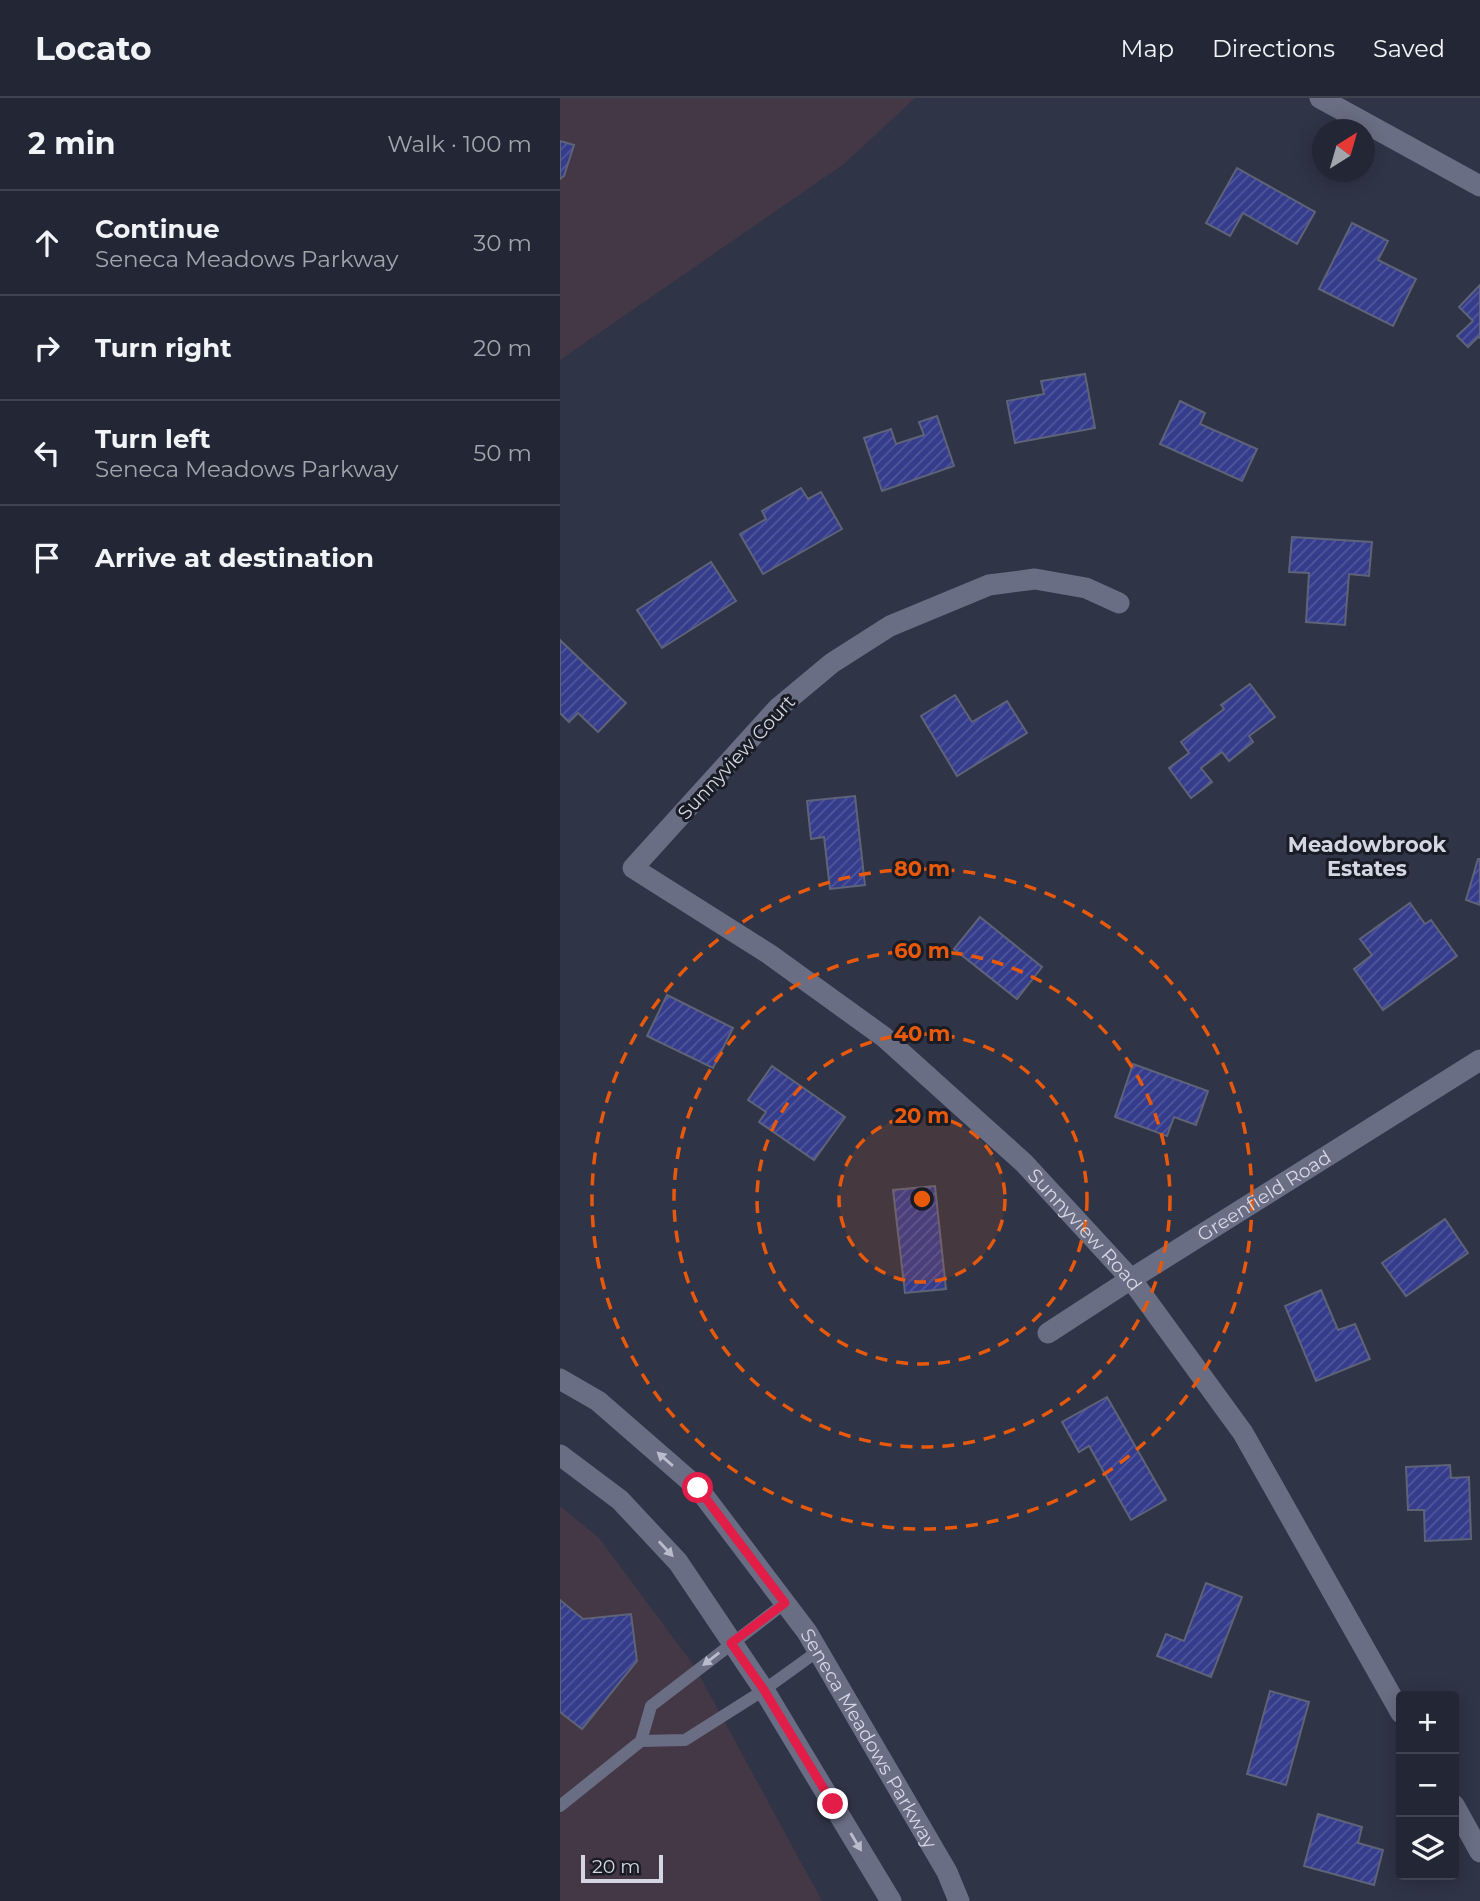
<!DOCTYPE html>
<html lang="en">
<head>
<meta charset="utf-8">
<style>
  body { margin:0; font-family:Montserrat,sans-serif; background:#2f3341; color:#f1f3f6 }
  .controls { position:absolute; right:21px; bottom:21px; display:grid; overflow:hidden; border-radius:7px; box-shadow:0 4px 18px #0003 }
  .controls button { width:63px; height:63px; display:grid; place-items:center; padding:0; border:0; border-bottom:2px solid #404450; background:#232735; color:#f1f3f6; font:35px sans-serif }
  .compass { position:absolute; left:752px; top:21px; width:63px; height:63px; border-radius:50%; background:#232735; box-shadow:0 4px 18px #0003; rotate:37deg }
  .scale { position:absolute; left:21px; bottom:18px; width:82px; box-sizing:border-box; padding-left:7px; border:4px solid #d4d7e3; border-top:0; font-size:19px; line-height:24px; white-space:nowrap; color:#d4d7e3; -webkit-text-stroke:5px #1a1c25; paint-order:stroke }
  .stop { position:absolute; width:21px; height:21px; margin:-16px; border:5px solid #e11d48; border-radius:50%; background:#fff }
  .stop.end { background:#e11d48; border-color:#fff; box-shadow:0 2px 7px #0008 }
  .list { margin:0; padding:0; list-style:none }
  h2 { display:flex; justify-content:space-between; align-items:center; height:91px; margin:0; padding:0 28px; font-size:30px }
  h2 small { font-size:23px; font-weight:400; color:#a3a5ad }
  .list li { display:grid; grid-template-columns:46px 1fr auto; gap:21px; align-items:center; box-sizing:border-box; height:105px; padding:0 28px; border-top:2px solid #404450 }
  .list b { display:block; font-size:26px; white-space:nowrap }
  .list p { margin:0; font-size:23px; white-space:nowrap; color:#a3a5ad }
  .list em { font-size:23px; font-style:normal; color:#a3a5ad }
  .icon { flex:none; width:38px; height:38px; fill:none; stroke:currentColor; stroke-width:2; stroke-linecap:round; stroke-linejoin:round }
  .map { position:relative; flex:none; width:920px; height:1803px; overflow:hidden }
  header { display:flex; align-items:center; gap:42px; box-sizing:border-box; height:98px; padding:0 35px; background:#232735; border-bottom:2px solid #404450 }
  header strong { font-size:33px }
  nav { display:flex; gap:38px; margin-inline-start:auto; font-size:24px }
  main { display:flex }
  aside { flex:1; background:#232735 }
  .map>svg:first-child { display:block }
  .commercial { fill:#443746 }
  .building { fill:url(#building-hatch); stroke:#5e6378; stroke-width:2 }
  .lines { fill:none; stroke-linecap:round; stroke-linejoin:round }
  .service { stroke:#696e84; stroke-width:12 }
  .minor { stroke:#696e84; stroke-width:21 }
  .tertiary { stroke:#696e84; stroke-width:21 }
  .oneway { fill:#b9bdcb }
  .route { stroke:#e11d48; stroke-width:9 }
  .ring { fill:none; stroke:#e8590c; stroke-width:3.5; stroke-dasharray:12 9 }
  .labels { text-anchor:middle; stroke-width:6; stroke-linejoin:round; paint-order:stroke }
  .street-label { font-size:19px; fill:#d4d7e3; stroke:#1a1c25 }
  .neighbourhood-label { font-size:21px; font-weight:bold; fill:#d4d7e3; stroke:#1a1c25 }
  .centre { fill:#e8590c; stroke:#1a1c25; stroke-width:3.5 }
  .ring-label { font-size:21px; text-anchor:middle; font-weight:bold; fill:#e8590c; stroke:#1a1c25; stroke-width:6; stroke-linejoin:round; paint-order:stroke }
</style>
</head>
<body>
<header>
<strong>Locato</strong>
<nav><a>Map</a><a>Directions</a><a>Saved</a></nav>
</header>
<main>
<aside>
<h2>2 min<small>Walk · 100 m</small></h2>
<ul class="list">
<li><svg class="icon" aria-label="ahead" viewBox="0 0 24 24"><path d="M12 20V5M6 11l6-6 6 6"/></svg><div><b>Continue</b><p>Seneca Meadows Parkway</p></div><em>30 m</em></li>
<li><svg class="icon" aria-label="right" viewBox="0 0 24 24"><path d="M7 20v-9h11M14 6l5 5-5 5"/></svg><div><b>Turn right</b></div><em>20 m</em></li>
<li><svg class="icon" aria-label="left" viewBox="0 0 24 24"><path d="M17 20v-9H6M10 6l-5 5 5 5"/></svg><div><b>Turn left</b><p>Seneca Meadows Parkway</p></div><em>50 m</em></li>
<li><svg class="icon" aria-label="arrive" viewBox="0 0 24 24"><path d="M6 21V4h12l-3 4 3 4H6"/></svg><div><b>Arrive at destination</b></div></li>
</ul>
</aside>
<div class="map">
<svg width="920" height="1803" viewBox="0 0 920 1803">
  <defs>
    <pattern id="building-hatch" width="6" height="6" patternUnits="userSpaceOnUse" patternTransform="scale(1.75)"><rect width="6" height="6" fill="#353c8b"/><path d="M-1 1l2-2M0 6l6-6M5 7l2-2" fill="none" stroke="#51579b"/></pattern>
  </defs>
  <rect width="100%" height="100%" fill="#2f3447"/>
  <g class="commercial">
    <path d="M0,0H355L284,66L0,262Z"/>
    <path d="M0,1408L39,1440L135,1569L262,1803H0Z"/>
  </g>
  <g class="building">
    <path d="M0,43L14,47L4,78L0,81Z"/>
    <path d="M677,70L755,114L737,146L683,115L670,138L646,125Z"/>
    <path d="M792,125L828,143L818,162L856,181L833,228L759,191Z"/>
    <path d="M920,187V240L918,239L908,249L897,238L913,223L899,209Z"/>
    <path d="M525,276L535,330L455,345L447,303L484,296L481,283Z"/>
    <path d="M620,303L645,315L640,326L697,351L682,383L600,346Z"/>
    <path d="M377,318L394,368L322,393L304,340L331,331L336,346L364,337L359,324Z"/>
    <path d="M241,390L248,401L261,394L282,431L203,476L180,436L206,421L202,413Z"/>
    <path d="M732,439L812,444L809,478L789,476L785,527L746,524L749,475L729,474Z"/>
    <path d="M151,464L176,503L102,550L77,512Z"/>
    <path d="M0,542L66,605L38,634L18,615L9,624L0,615Z"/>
    <path d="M690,586L715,619L689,638L693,644L669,663L662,654L641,670L652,684L631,700L609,670L629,655L621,644L664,611L661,607Z"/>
    <path d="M395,597L412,624L447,603L467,635L397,678L361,618Z"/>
    <path d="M295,698L305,787L270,791L264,739L251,741L247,703Z"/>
    <path d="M918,761H920V807L906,802Z"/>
    <path d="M850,805L865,826L871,822L897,858L823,912L794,871L812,857L800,841Z"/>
    <path d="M420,819L482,869L457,901L394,851Z"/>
    <path d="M107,897L173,930L153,970L87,938Z"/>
    <path d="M573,966L648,993L636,1027L614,1019L607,1038L555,1019Z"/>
    <path d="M212,968L285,1019L254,1062L199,1024L206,1014L188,1002Z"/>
    <path d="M375,1088L386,1191L345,1195L333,1092Z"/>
    <path d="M885,1121L908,1155L846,1198L822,1165Z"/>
    <path d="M761,1192L778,1232L795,1226L810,1261L756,1283L725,1208Z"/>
    <path d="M547,1299L606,1402L571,1422L529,1348L519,1354L502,1324Z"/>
    <path d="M890,1367L891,1380L909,1379L911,1441L865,1443L864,1412H848L846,1369Z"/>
    <path d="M646,1485L682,1499L651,1579L597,1558L606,1536L624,1543Z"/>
    <path d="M0,1502L23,1521L71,1516L77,1563L22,1631L0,1614Z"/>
    <path d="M710,1593L749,1604L726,1687L687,1676Z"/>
    <path d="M758,1716L802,1729L798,1745L823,1752L814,1787L744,1768Z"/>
  </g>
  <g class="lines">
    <g class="service">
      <path d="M81,1643L125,1642L204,1592L258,1553"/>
      <path d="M0,1708L81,1643L91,1608L225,1505"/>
    </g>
    <g class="minor">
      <path d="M760,0L920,88"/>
      <path id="s1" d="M559,505L526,490L475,481L429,487L330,528L272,565L218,610L73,770L209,856L324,939L464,1065L571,1181L683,1335L841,1615"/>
      <path id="s2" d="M488,1235L571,1181L920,962"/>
      <path d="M894,1707L920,1754"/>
    </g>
    <g class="tertiary">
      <path id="s3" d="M0,1281L38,1303L138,1390L247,1534L387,1774L399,1803"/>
      <path d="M0,1357L60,1402L118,1464L204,1592L331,1803"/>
    </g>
  </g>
  <defs><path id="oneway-solid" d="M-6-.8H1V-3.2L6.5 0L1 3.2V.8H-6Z" transform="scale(1.75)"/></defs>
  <g class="oneway">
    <use href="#oneway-solid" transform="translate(105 1361) rotate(-139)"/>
    <use href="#oneway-solid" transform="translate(106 1451) rotate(47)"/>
    <use href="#oneway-solid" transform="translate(151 1561) rotate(142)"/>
    <use href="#oneway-solid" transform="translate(296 1744) rotate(59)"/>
  </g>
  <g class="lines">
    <path class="route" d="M138,1390L225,1505L171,1545L204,1592L273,1706"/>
  </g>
  <circle cx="362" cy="1101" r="83" fill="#e8590c" fill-opacity=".12"/>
  <g class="ring">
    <circle cx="362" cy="1101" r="83"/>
    <circle cx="362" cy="1101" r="165"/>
    <circle cx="362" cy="1101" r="248"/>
    <circle cx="362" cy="1101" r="330"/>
  </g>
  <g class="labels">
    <g class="street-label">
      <text transform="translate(176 659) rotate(-47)" y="7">Sunnyview Court</text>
      <text dy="7" stroke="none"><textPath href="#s2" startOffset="256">Greenfield Road</textPath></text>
      <text dy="7" stroke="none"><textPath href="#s1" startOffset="1178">Sunnyview Road</textPath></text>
      <text dy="7" stroke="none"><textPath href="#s3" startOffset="480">Seneca Meadows Parkway</textPath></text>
    </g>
    <g class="neighbourhood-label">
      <text x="807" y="754">Meadowbrook<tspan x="807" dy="24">Estates</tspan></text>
    </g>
  </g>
  <circle cx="362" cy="1101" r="10" class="centre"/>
  <g class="ring-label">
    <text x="362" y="778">80 m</text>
    <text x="362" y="860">60 m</text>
    <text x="362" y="943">40 m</text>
    <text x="362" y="1025">20 m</text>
  </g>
</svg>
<div class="controls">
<button>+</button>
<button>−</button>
<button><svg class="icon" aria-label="layers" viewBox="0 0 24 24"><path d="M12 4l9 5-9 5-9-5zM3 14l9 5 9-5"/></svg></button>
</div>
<svg class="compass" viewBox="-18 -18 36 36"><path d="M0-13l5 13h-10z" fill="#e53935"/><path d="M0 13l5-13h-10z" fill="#a3a5ad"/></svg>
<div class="scale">20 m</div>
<div class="stop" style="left:138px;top:1390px"></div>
<div class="stop end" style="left:273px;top:1706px"></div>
</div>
</main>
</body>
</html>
